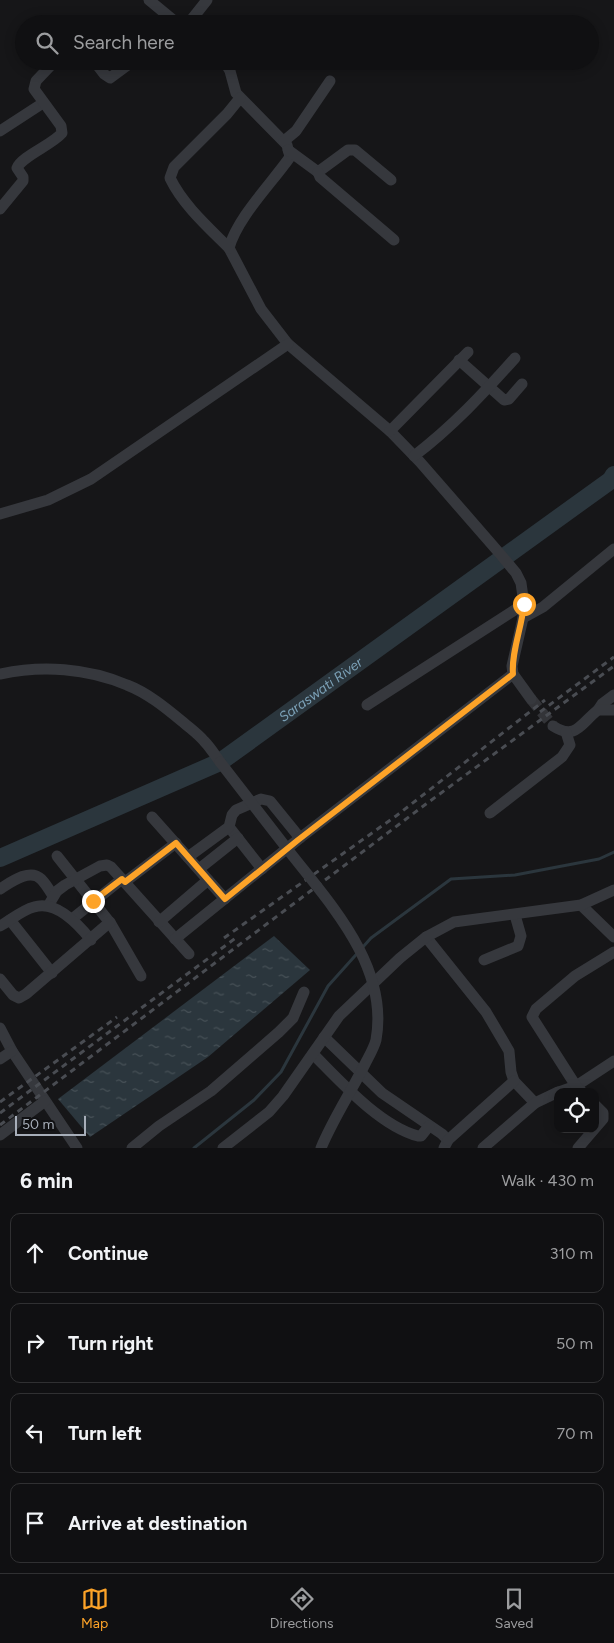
<!DOCTYPE html>
<html lang="en">
<head>
<meta charset="utf-8">
<style>
  body { margin:0; font-family:Figtree,sans-serif; background:#19191b; color:#f1f3f6 }
  .controls { position:absolute; right:15px; bottom:15px; display:grid; overflow:hidden; border-radius:10px; box-shadow:0 2px 12px #0003 }
  .controls button { width:45px; height:45px; display:grid; place-items:center; padding:0; border:0; border-bottom:1px solid #303032; background:#101012; color:#f1f3f6; font:25px sans-serif }
  .scale { position:absolute; left:15px; bottom:12px; width:71px; box-sizing:border-box; padding-left:5px; border:2px solid #a7aeb9; border-top:0; font-size:14px; line-height:18px; white-space:nowrap; color:#a7aeb9; -webkit-text-stroke:4px #111113; paint-order:stroke }
  .stop { position:absolute; width:15px; height:15px; margin:-11px; border:4px solid #fda328; border-radius:50%; background:#fff }
  .stop.end { background:#fda328; border-color:#fff; box-shadow:0 1px 5px #0008 }
  .list { margin:0; padding:0; list-style:none }
  h2 { display:flex; justify-content:space-between; align-items:center; height:65px; margin:0; padding:0 20px; font-size:21px }
  h2 small { font-size:16px; font-weight:400; color:#9c9d9f }
  .list li { display:grid; grid-template-columns:32px 1fr auto; gap:15px; align-items:center; box-sizing:border-box; height:80px; margin:0 10px 10px; padding:0 10px; border:1px solid #303032; border-radius:10px }
  .list b { display:block; font-size:19px; white-space:nowrap }
  .list em { font-size:16px; font-style:normal; color:#9c9d9f }
  .icon { flex:none; width:28px; height:28px; fill:none; stroke:currentColor; stroke-width:2; stroke-linecap:round; stroke-linejoin:round }
  .map { position:relative; flex:none; width:614px; height:1148px; overflow:hidden }
  .search { position:absolute; background:#101012; box-shadow:0 2px 12px #0003; left:15px; right:15px; top:15px; height:55px; display:flex; align-items:center; gap:12px; box-sizing:border-box; padding:0 18px; border-radius:28px; color:#9c9d9f; font-size:19px }
  .sheet { height:425px; background:#101012 }
  nav { display:flex; justify-content:space-around; align-items:center; box-sizing:border-box; height:70px; border-top:1px solid #303032; background:#101012; font-size:14px; color:#9c9d9f }
  nav a { display:grid; justify-items:center; gap:2px }
  nav .on { color:#fda328 }
  .map>svg:first-child { display:block }
  .water { fill:url(#water-ripples) }
  .lines { fill:none; stroke-linecap:round; stroke-linejoin:round }
  .stream { stroke:#2b363d; stroke-width:3 }
  .river { stroke:#2b363d; stroke-width:18 }
  .minor-tunnel { stroke:#333438; stroke-width:11; stroke-dasharray:11 5.5; stroke-linecap:butt }
  .minor { stroke:#36383d; stroke-width:11 }
  .rail { stroke:#494c52; stroke-width:3; stroke-dasharray:6 5; stroke-linecap:butt }
  .minor-bridge { stroke:#36383d; stroke-width:11 }
  .route { stroke:#fda328; stroke-width:6 }
  .labels { text-anchor:middle; stroke-width:4; stroke-linejoin:round; paint-order:stroke }
  .water-label { font-size:14px; font-style:italic; fill:#7ba0b6; stroke:#111113 }
</style>
</head>
<body>
<div class="map">
<svg width="614" height="1148" viewBox="0 0 614 1148">
  <defs>
    <pattern id="water-ripples" width="26" height="14" patternUnits="userSpaceOnUse" patternTransform="scale(1.25)"><rect width="26" height="14" fill="#2b363d"/><path d="M2 4q2-2 4 0t4 0M15 11q2-2 4 0t4 0" fill="none" stroke="#475157"/></pattern>
  </defs>
  <rect width="100%" height="100%" fill="#161618"/>
  <path class="water" d="M274,936L310,970L208,1057L90,1137L58,1099Z"/>
  <g class="lines">
    <path class="stream" d="M194,1148L254,1100L281,1072L328,986L371,938L451,879L515,875L599,859L614,852"/>
    <path class="river" id="s1" d="M0,858L220,762L611,480L614,475"/>
    <path class="minor-tunnel" d="M531,699L553,726"/>
    <g class="minor">
      <path d="M149,0L178,24"/>
      <path d="M188,24L207,0"/>
      <path d="M94,61L104,74L110,78L133,61"/>
      <path d="M224,61L230,71L236,93L287,145L290,157C271,184 237,218 229,248L261,309L288,344L390,431L420,462L501,555L516,573L521,583L524,604L523,618L512,666L513,674L531,699"/>
      <path d="M0,131L43,103"/>
      <path d="M284,141L296,131L330,81"/>
      <path d="M288,150L318,172L348,150H355L391,180"/>
      <path d="M318,172L320,177L394,240"/>
      <path d="M0,209L23,181V177L17,168C22,156 52,145 62,133L61,126L34,89L36,81L55,61"/>
      <path d="M229,248C208,227 183,205 170,178L174,167L227,114L240,98"/>
      <path d="M459,360L504,400L509,399L522,384"/>
      <path d="M390,431L468,352"/>
      <path d="M414,456C452,427 484,393 515,358"/>
      <path d="M0,514L48,500L91,479L288,344"/>
      <path d="M523,618L543,607L614,549"/>
      <path d="M0,674C42,665 87,668 127,685C148,693 167,709 184,723C191,729 198,734 204,741C210,747 215,755 220,762"/>
      <path d="M367,705L524,604"/>
      <path d="M598,710L602,704L614,695"/>
      <path d="M553,726C576,741 581,723 598,710H614"/>
      <path d="M490,813L562,757L570,745L566,732"/>
      <path d="M152,817L225,899"/>
      <path d="M229,827L262,869"/>
      <path d="M57,856L111,924L141,976"/>
      <path d="M188,857L229,827L232,815L236,810L261,799L270,801L300,838"/>
      <path d="M199,869L238,838"/>
      <path d="M125,882L176,843"/>
      <path d="M0,889C11,882 30,868 41,879C46,884 50,891 53,896"/>
      <path d="M581,905L614,937"/>
      <path d="M48,906L57,891L65,885L100,866L107,865L111,867L189,954"/>
      <path d="M72,919L122,879"/>
      <path d="M10,920L52,973"/>
      <path d="M159,922L208,880"/>
      <path d="M0,926C11,920 22,910 34,907C56,900 79,925 91,940"/>
      <path d="M426,937L486,1012L509,1051L511,1072L514,1081L535,1103"/>
      <path d="M175,939L300,838L513,674"/>
      <path d="M484,960L518,946L521,936L515,915"/>
      <path d="M0,979L13,995L19,998L26,994L110,922"/>
      <path d="M0,1028L12,1051L77,1148"/>
      <path d="M324,1037L382,1093L442,1134L448,1140L444,1148"/>
      <path d="M313,1054C340,1081 380,1126 418,1136H421L429,1126"/>
      <path d="M0,1059L12,1051"/>
      <path d="M559,1092L576,1086L614,1061"/>
      <path d="M582,1092L576,1086L532,1017L536,1009L575,976L614,952"/>
      <path d="M0,1135L45,1101"/>
      <path d="M448,1140L514,1081"/>
      <path d="M132,1148L159,1126L211,1091L279,1032L293,1018L304,992"/>
      <path d="M223,1148L269,1112L283,1096L339,1016L400,958L426,937L454,922L581,905L614,890"/>
      <path d="M483,1148L535,1103L558,1092"/>
      <path d="M578,1148L603,1119V1113L595,1105"/>
    </g>
    <g class="rail">
      <path d="M540,712L614,657"/>
      <path d="M224,938L396,816L545,700"/>
      <path d="M0,1102L117,1017"/>
      <path d="M0,1113L237,937"/>
      <path d="M0,1125L426,804L614,666"/>
    </g>
    <path class="minor-bridge" d="M220,762C244,793 268,824 292,855C333,907 389,968 376,1040C374,1048 369,1056 365,1064C351,1092 333,1119 321,1148"/>
  </g>
  <g class="lines">
    <path class="route" d="M93,901L122,879L125,882L176,843L225,899L298,840L513,674C511,653 522,627 524,604"/>
  </g>
  <g class="labels">
    <g class="water-label">
      <text dy="5" stroke="none"><textPath href="#s1" startOffset="364">Saraswati River</textPath></text>
    </g>
  </g>
</svg>
<div class="controls">
<button><svg class="icon" aria-label="locate" viewBox="0 0 24 24"><circle cx="12" cy="12" r="6"/><path d="M12 2v4M12 18v4M2 12h4M18 12h4"/></svg></button>
</div>
<div class="scale">50 m</div>
<div class="stop" style="left:524px;top:604px"></div>
<div class="stop end" style="left:93px;top:901px"></div>
<div class="search"><svg class="icon" aria-label="search" viewBox="0 0 24 24"><circle cx="10" cy="10" r="6"/><path d="M15 15l6 6"/></svg>Search here</div>
</div>
<section class="sheet">
<h2>6 min<small>Walk · 430 m</small></h2>
<ul class="list">
<li><svg class="icon" aria-label="ahead" viewBox="0 0 24 24"><path d="M12 20V5M6 11l6-6 6 6"/></svg><div><b>Continue</b></div><em>310 m</em></li>
<li><svg class="icon" aria-label="right" viewBox="0 0 24 24"><path d="M7 20v-9h11M14 6l5 5-5 5"/></svg><div><b>Turn right</b></div><em>50 m</em></li>
<li><svg class="icon" aria-label="left" viewBox="0 0 24 24"><path d="M17 20v-9H6M10 6l-5 5 5 5"/></svg><div><b>Turn left</b></div><em>70 m</em></li>
<li><svg class="icon" aria-label="arrive" viewBox="0 0 24 24"><path d="M6 21V4h12l-3 4 3 4H6"/></svg><div><b>Arrive at destination</b></div></li>
</ul>
</section>
<nav>
<a class="on"><svg class="icon" aria-label="map" viewBox="0 0 24 24"><path d="M3 6l6-2 6 2 6-2v14l-6 2-6-2-6 2zM9 4v14M15 6v14"/></svg>Map</a>
<a><svg class="icon" aria-label="directions" viewBox="0 0 24 24"><path d="M12 3l9 9-9 9-9-9zM9 14v-3h6M13 9l2 2-2 2"/></svg>Directions</a>
<a><svg class="icon" aria-label="saved" viewBox="0 0 24 24"><path d="M7 4h10v16l-5-4-5 4z"/></svg>Saved</a>
</nav>
</body>
</html>
